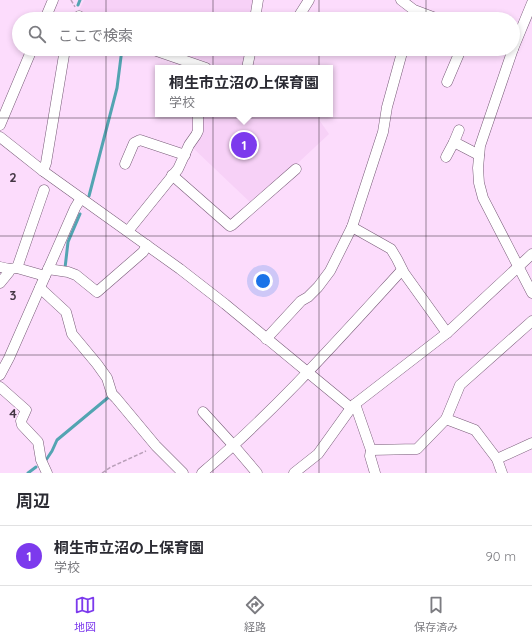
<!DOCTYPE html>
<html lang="ja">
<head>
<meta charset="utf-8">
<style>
  body { margin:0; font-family:Quicksand,"Noto Sans JP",sans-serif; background:#f2f2f3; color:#2b2b33 }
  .you { position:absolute; left:263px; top:281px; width:14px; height:14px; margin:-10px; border:3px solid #fff; border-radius:50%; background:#1a73e8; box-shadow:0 0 0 6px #1a73e833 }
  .badge { display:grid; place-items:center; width:26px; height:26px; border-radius:50%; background:#7c3aed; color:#fff; font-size:13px; font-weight:700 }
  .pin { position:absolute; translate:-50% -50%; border:2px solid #fff; box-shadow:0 1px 4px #0006 }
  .popup { position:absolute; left:155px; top:65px; width:178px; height:52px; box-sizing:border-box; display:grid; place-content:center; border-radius:0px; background:#fff; filter:drop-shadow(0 1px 3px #0005); font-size:13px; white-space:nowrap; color:#7c7c81 }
  .popup b { font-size:15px; color:#2b2b33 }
  .popup::after { content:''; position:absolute; left:50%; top:100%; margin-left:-8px; border:8px solid transparent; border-top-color:#fff }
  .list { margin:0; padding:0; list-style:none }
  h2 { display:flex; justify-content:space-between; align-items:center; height:52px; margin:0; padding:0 16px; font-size:17px }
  h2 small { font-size:13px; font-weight:400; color:#7c7c81 }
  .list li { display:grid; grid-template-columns:26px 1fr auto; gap:12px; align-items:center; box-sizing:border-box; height:60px; padding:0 16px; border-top:1px solid #e1e1e2 }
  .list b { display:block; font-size:15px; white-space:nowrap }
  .list p { margin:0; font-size:13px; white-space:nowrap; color:#7c7c81 }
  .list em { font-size:13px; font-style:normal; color:#7c7c81 }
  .icon { flex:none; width:22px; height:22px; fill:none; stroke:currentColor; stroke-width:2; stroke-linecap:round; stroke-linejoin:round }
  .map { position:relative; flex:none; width:532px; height:473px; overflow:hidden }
  .search { position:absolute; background:#fff; box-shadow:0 2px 6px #0003; left:12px; right:12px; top:12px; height:44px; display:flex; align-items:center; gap:10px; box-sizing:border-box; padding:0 14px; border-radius:22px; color:#7c7c81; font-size:15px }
  .sheet { height:112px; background:#fff }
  nav { display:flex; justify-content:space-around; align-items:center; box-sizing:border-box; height:56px; border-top:1px solid #e1e1e2; background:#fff; font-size:11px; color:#7c7c81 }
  nav a { display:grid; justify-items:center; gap:2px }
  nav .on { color:#7c3aed }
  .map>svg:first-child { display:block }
</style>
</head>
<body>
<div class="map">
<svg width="532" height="473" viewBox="0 0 532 473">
  <rect width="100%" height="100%" fill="#fcdcfc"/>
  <g fill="#f7d1f7">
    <path d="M84 0H255L253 19H83L79 10Z"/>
    <path d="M169 49H248L243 68H226Z"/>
    <path d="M202 114H315L329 134 253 205 193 148Z"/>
  </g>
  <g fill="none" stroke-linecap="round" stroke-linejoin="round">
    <g stroke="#53a4b2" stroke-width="3">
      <path d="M78 5 80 0"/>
      <path d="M89 196 117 88 122 49"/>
      <path d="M65 268 68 242 80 214"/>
      <path d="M46 460 52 451 57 440 110 396"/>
      <path d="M28 473 36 467"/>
    </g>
    <defs>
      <g id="minor">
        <path d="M401 0 414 10 438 19"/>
        <path d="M45 19 53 0"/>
        <path d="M79 19V16"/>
        <path d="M255 19 258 0"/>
        <path d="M297 19 309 0"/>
        <path d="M151 49 206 68"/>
        <path d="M513 49 480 146 478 168 479 183 483 198 532 293"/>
        <path d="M513 49 532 3"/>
        <path d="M247 68 251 49"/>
        <path d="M447 82 461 49"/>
        <path d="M0 125 32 49"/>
        <path d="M0 137 43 171 180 269 225 304 351 408"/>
        <path d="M454 142 479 155"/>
        <path d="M446 157 454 142 459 130"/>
        <path d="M125 164 134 143 140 140 185 155"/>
        <path d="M43 171 46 163 65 49"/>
        <path d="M172 175 230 226 232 225 296 169"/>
        <path d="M352 227 391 249 397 259 404 273 447 333"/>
        <path d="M128 231 178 169 189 145 196 135 198 131V114"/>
        <path d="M0 267 9 269 17 268 45 276"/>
        <path d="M17 268 44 190"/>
        <path d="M48 269 68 272 76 275 97 292 143 252 147 245"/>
        <path d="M0 283 9 272V269"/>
        <path d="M40 288 66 312 72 334 97 364 107 378 112 394 116 398 156 446 183 473"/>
        <path d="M266 339 301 301 308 297 318 287 330 271 352 227 383 132 387 107 403 49"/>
        <path d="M0 375 9 358 75 208 81 198"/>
        <path d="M0 387 26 410 21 421 22 425 38 442 41 460 47 473"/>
        <path d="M355 404 371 450 370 456 375 473"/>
        <path d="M203 412 234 446 257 473"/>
        <path d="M446 419 475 430 497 459 502 473"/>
        <path d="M371 450 417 449 446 419 460 385 532 321"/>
        <path d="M497 459 532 443"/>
        <path d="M202 473C275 411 338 340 402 270"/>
        <path d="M294 473 318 454 351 408 355 404 447 333 532 254"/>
      </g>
    </defs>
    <use href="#minor" stroke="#785c78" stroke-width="11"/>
    <g stroke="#b9a0b9" stroke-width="1.5" stroke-dasharray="4 2" stroke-linecap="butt">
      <path d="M71 0 75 7"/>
      <path d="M102 473 111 467 146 451"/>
    </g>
    <use href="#minor" stroke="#fff" stroke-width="10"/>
  </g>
  <path fill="none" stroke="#443744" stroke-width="1" stroke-opacity="0.55" d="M106 0V19M213 0V19M319 0V19M426 0V19M106 49V473M213 49V473M319 49V473M426 49V473M0 118H532M0 236H532M0 355H532"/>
  <g font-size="13" text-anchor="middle" font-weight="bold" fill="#443744" stroke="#fcdcfc" stroke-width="3.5" stroke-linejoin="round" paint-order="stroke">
    <text x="13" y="182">2</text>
    <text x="13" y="300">3</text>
    <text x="13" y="418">4</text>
  </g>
</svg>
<div class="you"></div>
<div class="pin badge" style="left:244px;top:145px">1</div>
<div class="popup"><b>桐生市立沼の上保育園</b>学校</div>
<div class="search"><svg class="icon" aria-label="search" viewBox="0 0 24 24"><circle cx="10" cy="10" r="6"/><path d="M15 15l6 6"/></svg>ここで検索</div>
</div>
<section class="sheet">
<h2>周辺<small></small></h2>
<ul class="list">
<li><span class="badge">1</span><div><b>桐生市立沼の上保育園</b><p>学校</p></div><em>90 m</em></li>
</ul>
</section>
<nav>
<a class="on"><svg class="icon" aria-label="map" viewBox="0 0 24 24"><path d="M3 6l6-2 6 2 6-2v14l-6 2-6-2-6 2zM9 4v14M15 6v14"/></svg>地図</a>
<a><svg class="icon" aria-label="directions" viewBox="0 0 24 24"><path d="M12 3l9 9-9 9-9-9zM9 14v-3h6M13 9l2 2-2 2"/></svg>経路</a>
<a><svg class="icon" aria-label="saved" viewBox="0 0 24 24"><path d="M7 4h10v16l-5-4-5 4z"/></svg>保存済み</a>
</nav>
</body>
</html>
